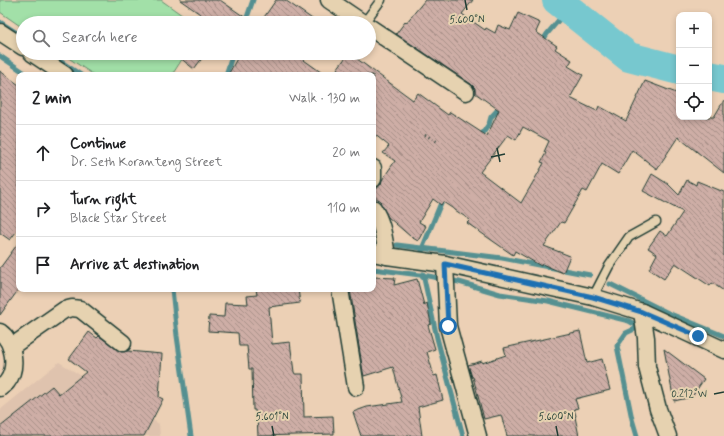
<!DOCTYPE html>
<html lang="en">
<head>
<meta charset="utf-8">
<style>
  body { margin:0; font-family:Mynerve,sans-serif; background:#f2f2f2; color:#202124 }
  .controls { position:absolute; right:12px; top:12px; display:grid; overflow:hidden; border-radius:8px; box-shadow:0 2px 6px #0003 }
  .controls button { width:36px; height:36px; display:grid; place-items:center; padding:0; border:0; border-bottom:1px solid #e0e0e0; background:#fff; color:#202124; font:20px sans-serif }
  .stop { position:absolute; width:12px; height:12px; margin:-9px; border:3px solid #1f6fb2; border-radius:50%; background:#fff }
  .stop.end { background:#1f6fb2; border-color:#fff; box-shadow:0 1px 4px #0008 }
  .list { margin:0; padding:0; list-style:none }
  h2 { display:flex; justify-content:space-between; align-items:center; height:52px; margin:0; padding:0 16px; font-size:17px }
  h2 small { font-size:13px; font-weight:400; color:#757577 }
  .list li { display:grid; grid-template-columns:26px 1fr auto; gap:12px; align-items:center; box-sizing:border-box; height:56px; padding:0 16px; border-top:1px solid #e0e0e0 }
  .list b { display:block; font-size:15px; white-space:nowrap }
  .list p { margin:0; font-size:13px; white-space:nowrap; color:#757577 }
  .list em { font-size:13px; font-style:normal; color:#757577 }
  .icon { flex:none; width:22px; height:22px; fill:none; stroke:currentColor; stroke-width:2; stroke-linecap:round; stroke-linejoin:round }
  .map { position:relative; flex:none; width:724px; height:436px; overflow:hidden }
  .search { position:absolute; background:#fff; box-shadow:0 2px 6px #0003; left:16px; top:16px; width:360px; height:44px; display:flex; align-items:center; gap:10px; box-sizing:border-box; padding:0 14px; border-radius:22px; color:#757577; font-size:15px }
  .panel { position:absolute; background:#fff; box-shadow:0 2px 6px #0003; left:16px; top:72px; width:360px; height:220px; border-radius:8px }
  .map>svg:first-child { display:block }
</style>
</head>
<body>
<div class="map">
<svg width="724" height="436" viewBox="0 0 724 436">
  <defs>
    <pattern id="building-back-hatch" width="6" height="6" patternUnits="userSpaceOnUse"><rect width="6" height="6" fill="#ceaea6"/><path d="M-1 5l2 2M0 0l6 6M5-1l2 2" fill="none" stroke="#a78f88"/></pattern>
  </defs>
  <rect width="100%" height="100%" fill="#ecd0b5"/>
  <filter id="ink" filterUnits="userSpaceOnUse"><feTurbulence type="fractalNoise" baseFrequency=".025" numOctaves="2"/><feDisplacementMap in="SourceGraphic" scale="8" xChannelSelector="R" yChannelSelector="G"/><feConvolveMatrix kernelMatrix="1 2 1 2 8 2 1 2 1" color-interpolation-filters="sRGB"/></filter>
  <g filter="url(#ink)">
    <path fill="#dfc3ae" d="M59 362 159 424 160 436H0V410Z"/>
    <g fill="#a2e0a8" stroke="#608e6e">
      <path d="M0 0H161L193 23H23V28L0 12Z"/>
      <path d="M61 53H186L172 75H94Z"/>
    </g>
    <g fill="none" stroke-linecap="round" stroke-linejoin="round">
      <g stroke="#549091" stroke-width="5">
        <path d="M0 22 23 37"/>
        <path d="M245 23 253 0"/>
        <path d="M542 42 547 34 568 9"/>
        <path d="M48 53 81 75"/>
        <path d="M0 56 28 75"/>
        <path d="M226 75 233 53"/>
        <path d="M479 139 489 124 491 117 503 104"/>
        <path d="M397 245 502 258 590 275"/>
        <path d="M422 253V249L443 198"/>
        <path d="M373 269 428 276 459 282 500 294 548 301 629 321 639 327"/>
        <path d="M423 274 437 338 463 436"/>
        <path d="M610 284 668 313 724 336"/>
        <path d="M172 289 177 336 191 436"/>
        <path d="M637 436 632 419 617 346 626 333 639 327"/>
      </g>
      <g stroke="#77c8cf" stroke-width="30">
        <path d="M557 0 629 57 679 70"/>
        <path d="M709 76 724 79"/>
      </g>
    </g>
    <g fill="url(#building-back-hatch)" stroke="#1f3d34" fill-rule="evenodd">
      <path d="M180 0H220L253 23H213Z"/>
      <path d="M276 0H285L318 23H260Z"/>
      <path d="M425 0H473L462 14 485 30 486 28 495 33 498 25 510 30 518 13 540 23 536 32 557 46 555 49 572 60 568 66 583 75 570 98 597 111 599 106 626 121 645 81 679 94V117H714L724 100V173L678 137 657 169 632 150 618 174 602 164 587 192 583 190 564 223 561 222 544 246 570 256 563 273 542 264 541 266 515 251 513 255 467 223 470 220 443 202 441 205 433 199 419 222 426 226 418 241 411 237 388 217 380 202 381 201 373 196V193L381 184 382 180 395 161 383 153 389 146 373 133V75H346L337 69 349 53 413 100 418 93 448 115 450 112 487 136 499 110 475 93V88L471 84 396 34 405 22 406 23ZM523 127 549 141 544 152 546 153 541 162 544 163 521 203 480 172 508 135 516 140Z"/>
      <path d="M174 53H206L194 69Z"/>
      <path d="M240 53H294L325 75H228Z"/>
      <path d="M0 71 19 85V228L10 240 0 233Z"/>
      <path d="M652 174 668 184 679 195 687 180 696 185 697 181 724 192V291L712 283 710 286 675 263 664 279 649 269 657 254 648 248 660 231 667 236 683 212 643 191Z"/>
      <path d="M19 242V289L0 315V268Z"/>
      <path d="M373 277 395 278 394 285 417 279 424 305 427 303 431 324 428 325 435 349 427 352 434 376 437 375 443 400 418 407 422 436H361L353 412 367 407 402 402 393 367 364 376 363 372 350 289H373Z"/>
      <path d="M256 289H298L300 303 269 307 272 344 290 342 294 372 295 374H303L304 417 333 416 334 434 258 436 257 416H256L255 410H253L252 369H249L247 346H239L238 333 208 331 209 316 224 317 225 303 248 304 247 296 257 295Z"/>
      <path d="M580 331 587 363 602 359 610 390 575 399 578 408 574 409 576 416 575 417 579 436H507L501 415 484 419 473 377H472L468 365 482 361V363L506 355 504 348Z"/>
      <path d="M89 332 97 338 99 336 121 352 128 351 162 354 159 397 163 399 144 436H0V427L52 386 59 394 86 372 69 359Z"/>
      <path d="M664 349 704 379 692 397 674 401Z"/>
    </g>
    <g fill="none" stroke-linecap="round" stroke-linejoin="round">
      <defs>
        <g id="lane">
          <path d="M364 23 381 0"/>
          <path d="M593 297 609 266 629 237 656 222"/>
        </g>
        <g id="street">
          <path d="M329 0 363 23"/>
          <path d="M369 27 466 92"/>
          <path d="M0 32 23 47"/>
          <path d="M32 53 65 75"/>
          <path d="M373 168V179"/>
          <path d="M373 208C383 223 384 239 387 256"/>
          <path d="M373 253 387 256 445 264 593 297 642 312 724 350"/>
          <path d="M445 264 448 326 478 436"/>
          <path d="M340 289 356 387"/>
          <path d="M642 312 646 338 647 367 658 409 668 436"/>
          <path d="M0 332C14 342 18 368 7 382 6 384 2 386 0 388"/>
          <path d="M11 347 64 310 72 308 80 309 123 343"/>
        </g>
      </defs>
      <use href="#lane" stroke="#1f3d34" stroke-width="11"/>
      <use href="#street" stroke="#1f3d34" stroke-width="19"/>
      <path stroke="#1f3d34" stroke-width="2.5" stroke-dasharray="1 3" stroke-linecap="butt" d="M425 135 438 142"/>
      <use href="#lane" stroke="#e6d2b0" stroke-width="8"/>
      <use href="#street" stroke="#e6d2b0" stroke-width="16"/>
    </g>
  </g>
  <g fill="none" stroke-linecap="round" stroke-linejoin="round" filter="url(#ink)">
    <path stroke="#1f6fb2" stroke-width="5" d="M448 326 445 264 593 297 642 312 698 336"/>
  </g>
  <path fill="none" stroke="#1f3d34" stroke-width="1.5" d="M465 0 467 10M497 148 500 162M491 157 505 154M714 394 724 392M272 426 274 436M556 426 558 436"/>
  <g font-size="10" text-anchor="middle" fill="#1f3d34" stroke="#e6d2b0" stroke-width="4" stroke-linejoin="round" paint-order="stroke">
    <text x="467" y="23">5.600°N</text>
    <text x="689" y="397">0.212°W</text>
    <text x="272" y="420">5.601°N</text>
    <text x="556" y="420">5.600°N</text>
  </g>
</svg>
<div class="controls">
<button>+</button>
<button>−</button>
<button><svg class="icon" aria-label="locate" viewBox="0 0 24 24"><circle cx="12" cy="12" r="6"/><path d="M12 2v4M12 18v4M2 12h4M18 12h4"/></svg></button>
</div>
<div class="stop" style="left:448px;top:326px"></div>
<div class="stop end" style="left:698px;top:336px"></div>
<div class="search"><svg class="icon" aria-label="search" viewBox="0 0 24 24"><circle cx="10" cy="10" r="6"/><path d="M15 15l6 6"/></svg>Search here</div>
<section class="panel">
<h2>2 min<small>Walk · 130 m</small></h2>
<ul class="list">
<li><svg class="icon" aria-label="ahead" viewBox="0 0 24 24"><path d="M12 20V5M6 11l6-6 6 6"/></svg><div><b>Continue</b><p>Dr. Seth Koranteng Street</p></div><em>20 m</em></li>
<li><svg class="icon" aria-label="right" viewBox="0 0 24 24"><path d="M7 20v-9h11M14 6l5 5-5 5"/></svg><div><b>Turn right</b><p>Black Star Street</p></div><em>110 m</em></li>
<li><svg class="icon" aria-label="arrive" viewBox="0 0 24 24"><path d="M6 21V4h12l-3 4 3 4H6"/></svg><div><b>Arrive at destination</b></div></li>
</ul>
</section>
</div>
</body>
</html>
